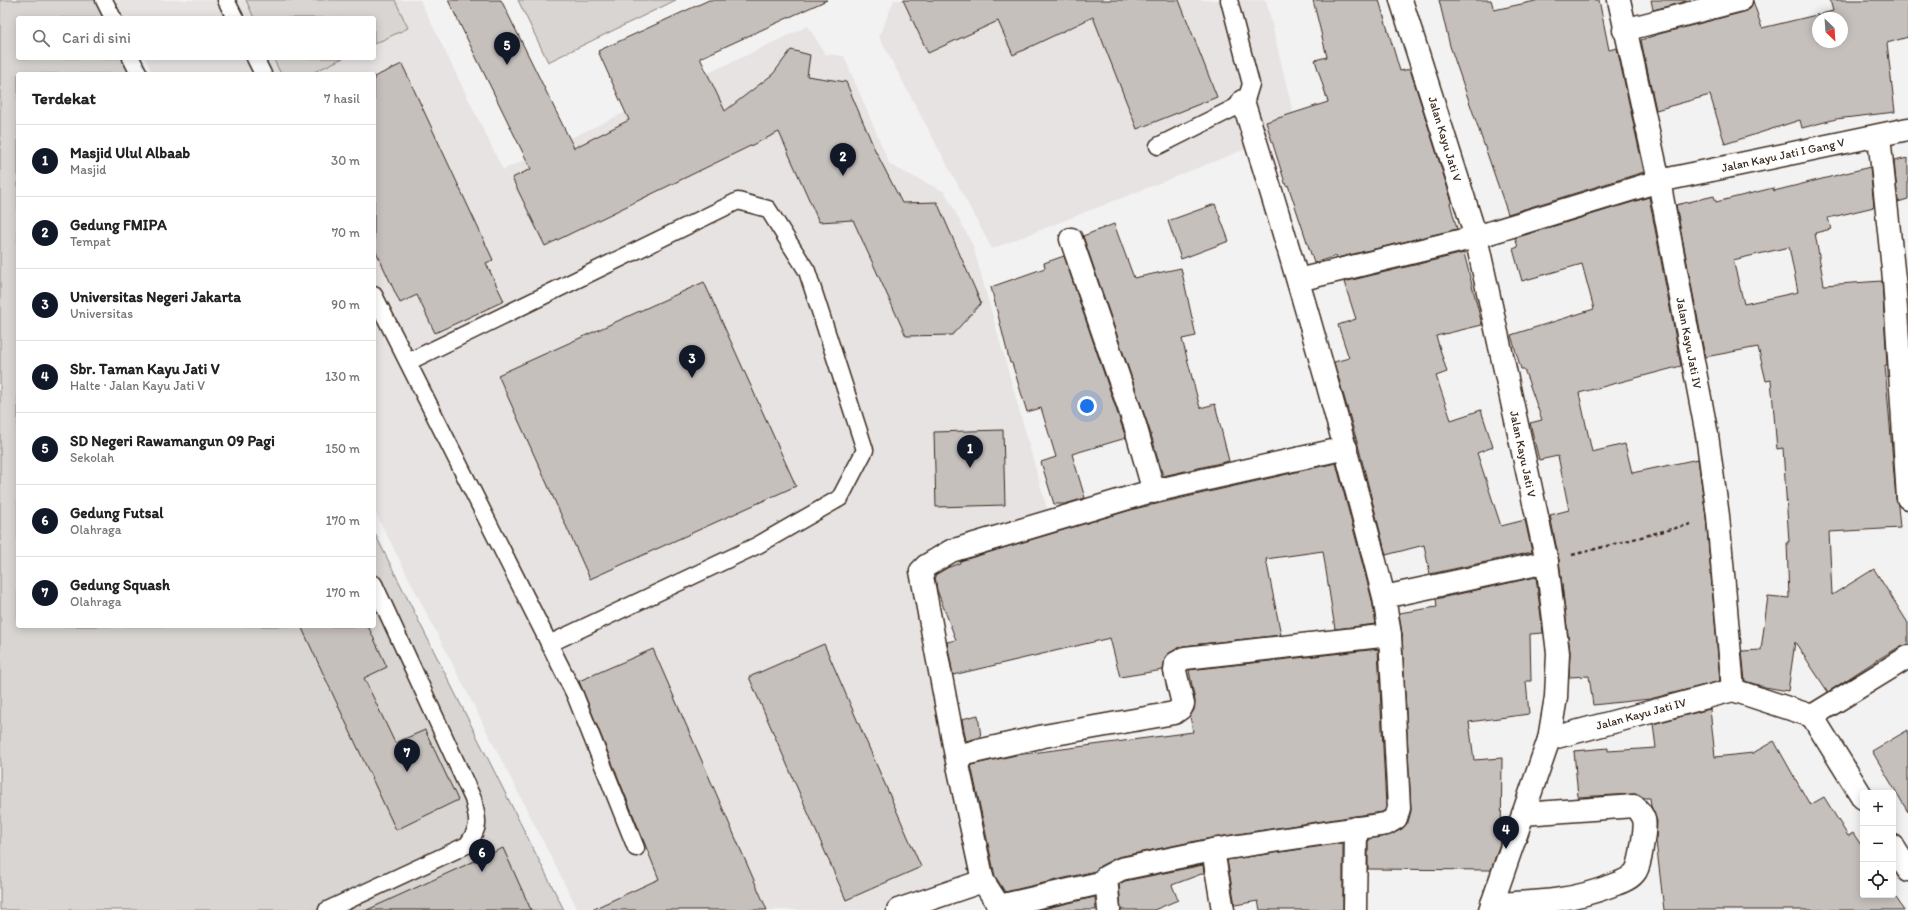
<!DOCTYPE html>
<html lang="id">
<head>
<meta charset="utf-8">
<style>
  body { margin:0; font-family:Itim,sans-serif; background:#f2f2f2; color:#222 }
  .controls { position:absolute; right:12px; bottom:12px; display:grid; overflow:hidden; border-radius:4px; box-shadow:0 2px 10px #0003 }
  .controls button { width:36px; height:36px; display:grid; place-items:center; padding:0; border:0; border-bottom:1px solid #e0e0e0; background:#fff; color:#222; font:20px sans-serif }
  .compass { position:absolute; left:1812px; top:12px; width:36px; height:36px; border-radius:50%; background:#fff; box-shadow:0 2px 10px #0003; rotate:155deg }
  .you { position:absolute; left:1087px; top:406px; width:14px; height:14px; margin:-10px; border:3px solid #fff; border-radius:50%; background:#1a73e8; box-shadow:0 0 0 6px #1a73e833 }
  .badge { display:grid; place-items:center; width:26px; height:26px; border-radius:50%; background:#111827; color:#fff; font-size:13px; font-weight:700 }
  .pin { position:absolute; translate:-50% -33px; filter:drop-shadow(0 1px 2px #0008) }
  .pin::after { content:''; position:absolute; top:21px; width:14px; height:12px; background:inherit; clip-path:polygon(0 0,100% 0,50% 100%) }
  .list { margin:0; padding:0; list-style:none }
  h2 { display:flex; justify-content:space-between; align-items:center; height:52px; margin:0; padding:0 16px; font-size:17px }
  h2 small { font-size:13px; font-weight:400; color:#767676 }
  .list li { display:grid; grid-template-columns:26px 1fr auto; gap:12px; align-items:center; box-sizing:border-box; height:72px; padding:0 16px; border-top:1px solid #e0e0e0 }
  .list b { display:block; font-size:15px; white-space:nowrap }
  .list p { margin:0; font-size:13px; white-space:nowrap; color:#767676 }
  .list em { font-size:13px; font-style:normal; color:#767676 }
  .icon { flex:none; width:22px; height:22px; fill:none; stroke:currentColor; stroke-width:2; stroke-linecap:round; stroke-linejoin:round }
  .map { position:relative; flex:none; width:1908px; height:910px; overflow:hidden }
  .search { position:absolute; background:#fff; box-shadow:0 2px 10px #0003; left:16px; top:16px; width:360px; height:44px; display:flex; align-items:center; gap:10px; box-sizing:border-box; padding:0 14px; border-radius:4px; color:#767676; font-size:15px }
  .panel { position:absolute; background:#fff; box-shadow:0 2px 10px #0003; left:16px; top:72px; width:360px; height:556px; border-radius:4px }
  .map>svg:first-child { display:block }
</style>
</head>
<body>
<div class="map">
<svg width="1908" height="910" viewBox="0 0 1908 910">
  <rect width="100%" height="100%" fill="#f3f2f2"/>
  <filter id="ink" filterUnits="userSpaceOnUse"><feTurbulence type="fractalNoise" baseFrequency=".025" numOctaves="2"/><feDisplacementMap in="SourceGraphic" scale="8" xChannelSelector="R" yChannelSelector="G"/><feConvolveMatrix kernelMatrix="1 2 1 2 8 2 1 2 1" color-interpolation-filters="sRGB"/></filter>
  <g filter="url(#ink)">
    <g fill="#e6e3e2">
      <path d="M115 0H420L503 170 808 26 825 54 844 56 890 165 945 192 973 246 1051 523 912 561 977 890 908 910H578L374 510V74H153L145 58H374V18H124Z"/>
      <path d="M894 0H1266L1297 129 992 249 879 37Z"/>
    </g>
    <g fill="#d8d5d2" stroke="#8a8078">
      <path d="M0 0H107L117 18H18V58H137L145 74H18V626H374V532L564 910H0Z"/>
      <path d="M246 0H395L408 28 374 44V18H254Z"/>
      <path d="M518 0H676L548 62Z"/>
      <path d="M273 58H343L310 74H281Z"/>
    </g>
    <g fill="#c6c0bd" stroke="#3b2a1e" fill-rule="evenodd">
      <path d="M448 0H501L574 148 629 120 598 51 709 0H827L700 58 725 111 773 74 791 50 810 55 807 76 846 82 875 150 902 203 937 202 981 303 952 335 906 336 853 220 819 222 779 132 545 246 512 178 531 169Z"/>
      <path d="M903 0H1179L1217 97 1137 129 1093 17 1013 55 998 21 928 53Z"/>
      <path d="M1313 0H1379L1400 71 1410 69 1452 202 1450 203 1457 229 1337 258 1336 256 1314 263 1288 185 1286 186 1266 122 1328 102 1315 60 1327 57Z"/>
      <path d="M1439 0H1491L1494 10 1540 0H1599L1609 50 1617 48 1644 172 1508 214 1450 46Z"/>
      <path d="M1651 0H1691L1653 10Z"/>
      <path d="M1830 0H1908V37L1887 43 1895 112 1836 119 1802 128 1800 120 1725 144 1710 95 1656 110 1641 40 1659 34 1744 12 1750 9 1753 1 1762 28 1833 11ZM1818 18H1842V42H1818Z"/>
      <path d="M402 64 493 260 486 263 504 301 435 333 417 295 400 303 374 247V77Z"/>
      <path d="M1908 158V199L1898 202 1894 161Z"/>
      <path d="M1870 167 1874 207 1828 218 1831 229 1815 233 1824 285 1882 281 1887 365H1885L1896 499 1898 506 1900 528 1829 532 1832 595 1874 569 1908 623V645L1901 646 1877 660 1828 692 1795 642 1788 691 1765 687 1745 681 1742 651 1761 650 1768 596 1789 598 1787 542H1789L1783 448 1777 449 1771 380 1766 381 1758 347 1705 357 1676 205 1714 196 1716 202 1773 188 1774 191ZM1789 247 1798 292 1744 304 1733 260Z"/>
      <path d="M1649 197 1681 366 1579 393 1592 452 1625 444 1632 473 1698 459 1706 517 1720 681 1650 699 1593 705 1589 676 1569 677 1570 652 1559 560 1550 515 1569 510 1558 456 1539 460 1530 423 1542 420 1524 369H1521L1511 335 1594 309 1582 264 1522 281 1513 249 1518 247 1515 238Z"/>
      <path d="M1215 204 1229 241 1181 259 1168 221Z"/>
      <path d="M1114 224 1134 278 1181 268 1196 336 1182 339 1200 408 1215 404 1229 461 1163 476 1150 431 1083 236Z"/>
      <path d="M1464 253 1482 325 1436 336 1447 372 1436 376 1451 420 1481 410 1493 447 1477 453 1501 526 1525 520 1532 552 1430 574 1424 545 1386 555 1358 445 1334 362 1349 358 1338 325 1356 319 1344 282Z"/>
      <path d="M1064 256 1126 438 1072 454 1085 498 1065 504H1054L1041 462 1056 457 1041 408 1027 412 1012 363H1010L991 287 1045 268 1044 263Z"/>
      <path d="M704 282 796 486 590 579 498 375Z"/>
      <path d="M1003 430 1005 505 936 507 934 432Z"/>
      <path d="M1336 463 1372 600 1376 624 1335 629 1323 551 1266 559 1281 635 1183 646 1166 656 1163 670 1120 677 1110 638 953 675 947 642 956 640 937 590 935 575 947 568 960 563V561L1134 509Z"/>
      <path d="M1536 577 1543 633 1530 634 1531 681H1526L1529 714 1469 722 1474 760 1502 758 1501 840 1491 870 1368 869V839L1388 836 1402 829 1408 822 1411 811 1402 634 1399 613 1437 607 1436 599Z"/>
      <path d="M301 626H368L387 667 364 678 395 743 425 730 458 800 396 830Z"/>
      <path d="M824 644 921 867 846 900 749 677Z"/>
      <path d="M653 649 767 910H591L659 879 579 681Z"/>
      <path d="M1378 649 1386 806 1385 810 1382 812 1211 838 1118 857 1100 866 1095 871 1005 892 995 876 971 765 1016 755 1193 732 1190 716 1194 710 1195 701 1189 670Z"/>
      <path d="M1710 709 1715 757 1753 753 1774 741 1810 805 1824 797 1848 836 1853 833 1863 848V895H1893V893L1904 910H1664L1656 841 1657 821 1651 806 1650 798H1644L1638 794H1633L1578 797 1574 751 1608 748V751L1656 748 1653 724Z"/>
      <path d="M978 715 981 737 966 741 962 719Z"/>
      <path d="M1908 730V812L1872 751Z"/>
      <path d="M1343 843V910H1260L1258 901 1235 905 1227 860Z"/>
      <path d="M503 848 531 910H367Z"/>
      <path d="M1203 865 1204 873 1172 885 1178 900 1154 910H1121L1119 884 1125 881Z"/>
      <path d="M1095 897 1096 910H1038Z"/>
    </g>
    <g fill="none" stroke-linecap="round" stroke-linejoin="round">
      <defs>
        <g id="lane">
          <path d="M104 0 113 18"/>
          <path d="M226 0 235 18"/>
          <path d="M131 58 139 74"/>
          <path d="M255 58 263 74"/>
          <path d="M1158 146 1234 108 1247 97 1251 84 1229 0"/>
          <path d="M374 295 575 695 636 848"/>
          <path d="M408 362 738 201 768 209 807 271 865 450 840 498 758 545 549 644"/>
          <path d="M327 910 467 845C481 826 478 821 473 799L374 584"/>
        </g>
        <g id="street">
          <path d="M1619 0 1659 181 1707 435 1718 516 1733 690"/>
          <path d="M1624 30 1741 0"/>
          <path d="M1243 101C1295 265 1342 430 1384 597"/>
          <path d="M1879 136 1894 279 1908 498"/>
          <path d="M1071 239 1135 425 1154 492"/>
          <path d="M1298 280 1476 237 1659 181 1908 129"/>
          <path d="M1549 739 1733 690 1812 716"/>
          <path d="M956 756 1044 736 1174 713 1181 708 1183 704 1175 671 1176 663 1185 658 1390 635"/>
          <path d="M1863 798 1812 716 1908 657"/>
          <path d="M1893 846 1908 870"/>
          <path d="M1213 850 1223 910"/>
          <path d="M983 881 956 756 921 571 926 566 951 551 1145 493 1346 448"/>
          <path d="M1492 904C1537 902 1570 902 1613 885 1621 882 1631 879 1636 871 1641 862 1641 851 1643 841 1645 824 1648 818 1634 806L1523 814"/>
          <path d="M898 910 983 881 999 906 1105 882"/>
          <path d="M1109 910 1106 877 1121 869 1213 850 1386 824 1396 818 1399 808 1390 635 1384 597 1547 562"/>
          <path d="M1355 910 1356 828"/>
        </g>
        <path id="secondary" d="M1401 0 1476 237 1547 562 1558 653 1556 697 1549 739 1490 910"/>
      </defs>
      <use href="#lane" stroke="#3b2a1e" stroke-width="19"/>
      <use href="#street" stroke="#3b2a1e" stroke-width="25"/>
      <use href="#secondary" stroke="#3b2a1e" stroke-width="25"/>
      <path stroke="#3b2a1e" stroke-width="2.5" stroke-dasharray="4 3" stroke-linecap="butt" d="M1572 555 1691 524"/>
      <use href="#lane" stroke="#fff" stroke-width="16"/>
      <use href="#street" stroke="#fff" stroke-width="22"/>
      <use href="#secondary" stroke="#fff" stroke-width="22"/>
    </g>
  </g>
  <g text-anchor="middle" stroke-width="4" stroke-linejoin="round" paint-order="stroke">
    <g font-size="12" fill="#3b2a1e" stroke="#fff">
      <text transform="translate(1445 139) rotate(73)" y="4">Jalan Kayu Jati V</text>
      <text transform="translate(1783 155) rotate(-12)" y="4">Jalan Kayu Jati I Gang V</text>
      <text transform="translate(1689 343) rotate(79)" y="4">Jalan Kayu Jati IV</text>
      <text transform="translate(1523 454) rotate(78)" y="4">Jalan Kayu Jati V</text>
      <text transform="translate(1641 714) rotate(-15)" y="4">Jalan Kayu Jati IV</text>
    </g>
  </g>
</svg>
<div class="controls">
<button>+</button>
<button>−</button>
<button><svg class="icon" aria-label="locate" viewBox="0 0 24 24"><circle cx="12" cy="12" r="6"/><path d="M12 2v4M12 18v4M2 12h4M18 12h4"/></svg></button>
</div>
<svg class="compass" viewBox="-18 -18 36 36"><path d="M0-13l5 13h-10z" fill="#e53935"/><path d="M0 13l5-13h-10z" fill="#767676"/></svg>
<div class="you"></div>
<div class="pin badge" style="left:970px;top:468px">1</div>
<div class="pin badge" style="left:843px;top:176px">2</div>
<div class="pin badge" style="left:692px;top:378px">3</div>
<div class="pin badge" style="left:1506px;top:849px">4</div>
<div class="pin badge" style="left:507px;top:65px">5</div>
<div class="pin badge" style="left:482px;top:872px">6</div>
<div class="pin badge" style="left:407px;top:772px">7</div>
<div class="search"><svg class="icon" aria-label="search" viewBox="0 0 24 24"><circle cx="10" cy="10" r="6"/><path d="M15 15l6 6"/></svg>Cari di sini</div>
<section class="panel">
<h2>Terdekat<small>7 hasil</small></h2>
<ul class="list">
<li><span class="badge">1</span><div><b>Masjid Ulul Albaab</b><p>Masjid</p></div><em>30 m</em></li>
<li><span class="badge">2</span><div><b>Gedung FMIPA</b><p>Tempat</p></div><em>70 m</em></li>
<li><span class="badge">3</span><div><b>Universitas Negeri Jakarta</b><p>Universitas</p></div><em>90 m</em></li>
<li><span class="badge">4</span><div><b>Sbr. Taman Kayu Jati V</b><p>Halte · Jalan Kayu Jati V</p></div><em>130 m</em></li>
<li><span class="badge">5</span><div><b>SD Negeri Rawamangun 09 Pagi</b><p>Sekolah</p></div><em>150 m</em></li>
<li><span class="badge">6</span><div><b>Gedung Futsal</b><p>Olahraga</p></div><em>170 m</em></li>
<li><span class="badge">7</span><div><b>Gedung Squash</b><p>Olahraga</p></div><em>170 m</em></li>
</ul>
</section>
</div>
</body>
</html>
